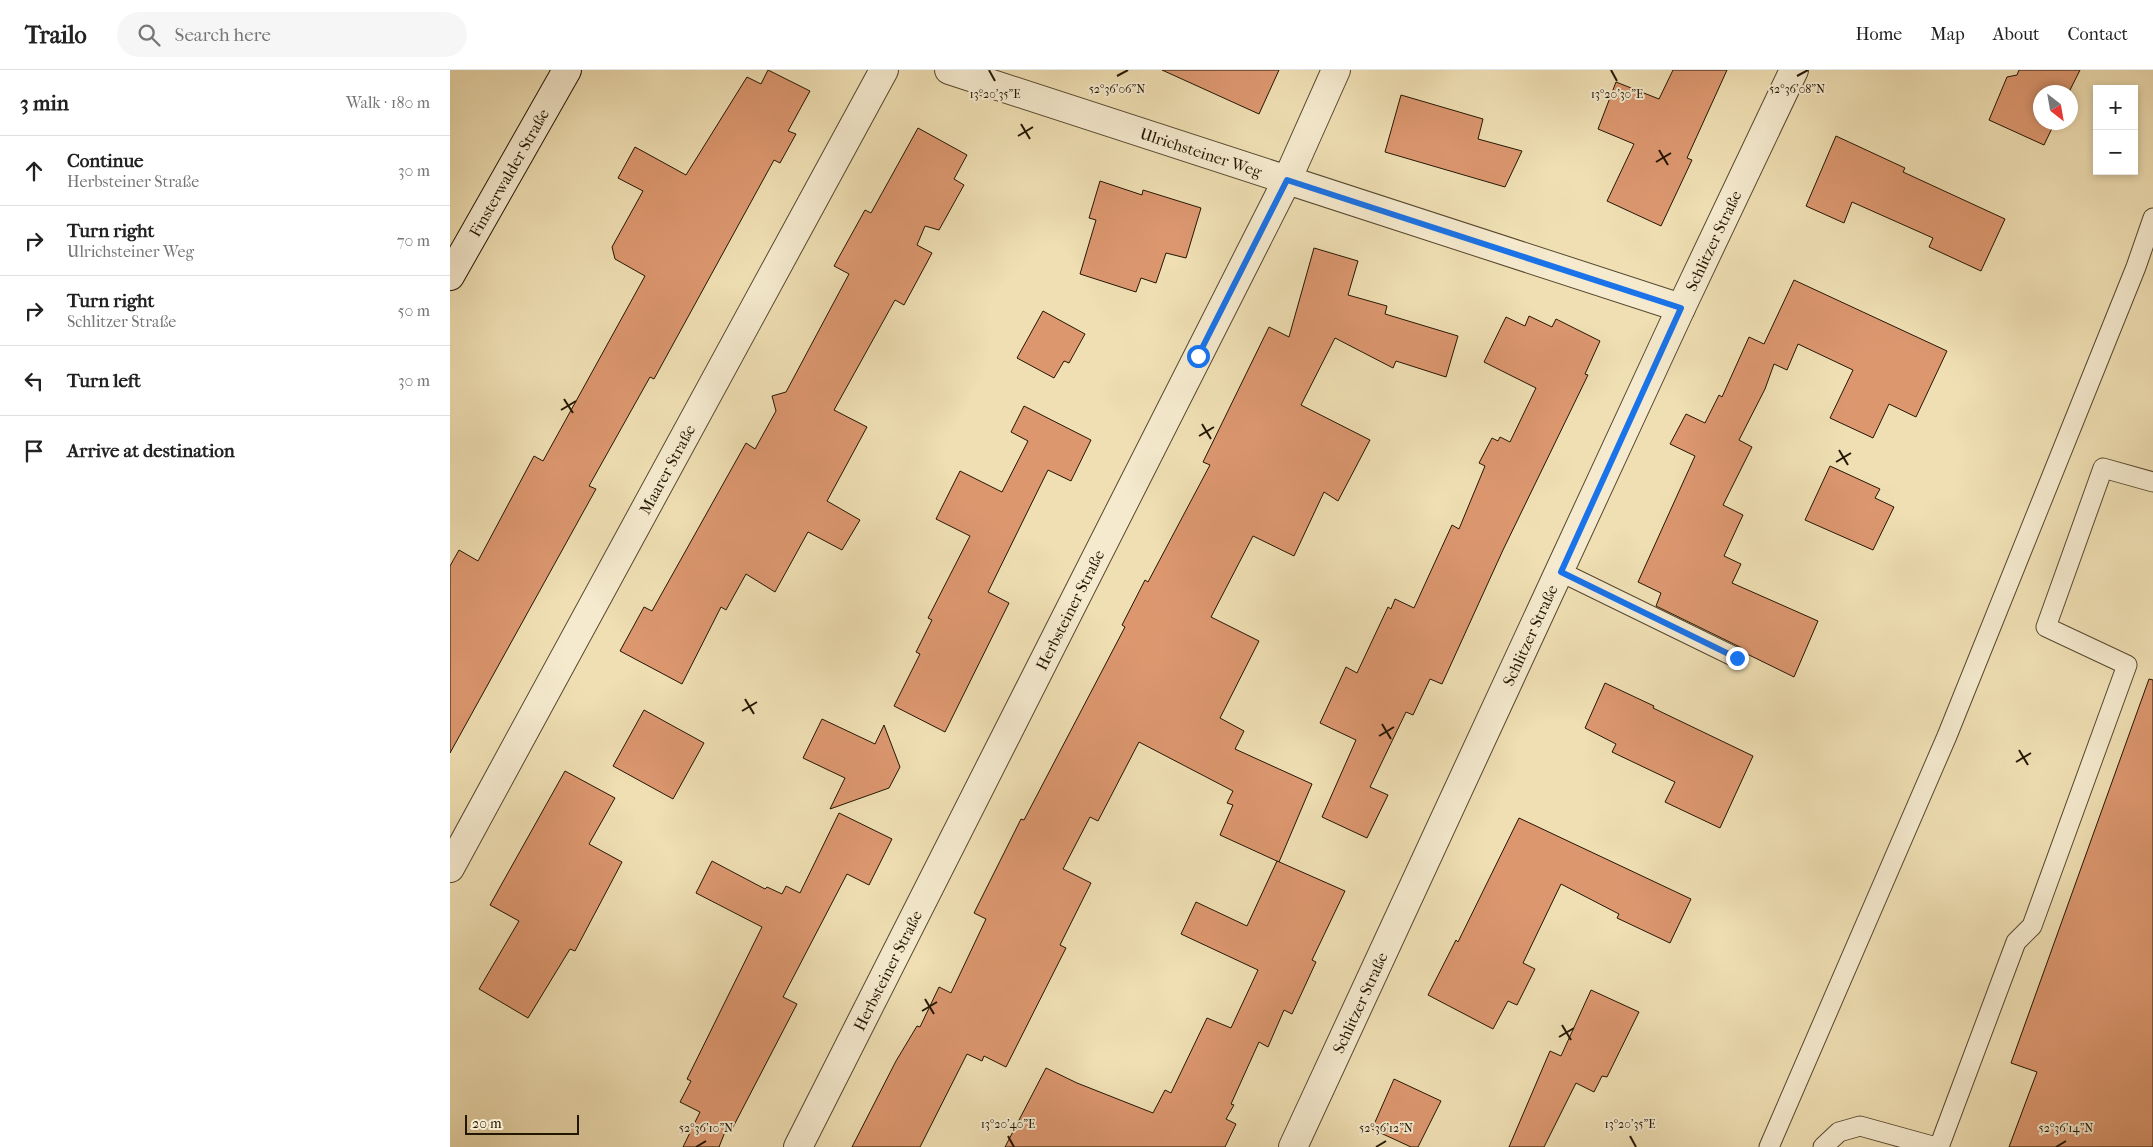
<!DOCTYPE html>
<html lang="en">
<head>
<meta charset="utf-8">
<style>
  body { margin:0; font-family:"IM FELL French Canon",serif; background:#f6f6f6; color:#222 }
  .controls { position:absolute; right:15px; top:15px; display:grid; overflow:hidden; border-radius:0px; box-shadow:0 2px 8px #0003 }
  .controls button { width:45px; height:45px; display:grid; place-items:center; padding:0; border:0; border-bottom:1px solid #e0e0e0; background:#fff; color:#222; font:25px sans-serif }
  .compass { position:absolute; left:1583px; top:15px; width:45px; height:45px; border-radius:50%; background:#fff; box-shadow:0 2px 8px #0003; rotate:149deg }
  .scale { position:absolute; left:15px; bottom:12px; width:114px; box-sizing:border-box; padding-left:5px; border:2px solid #231603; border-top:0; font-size:14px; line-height:18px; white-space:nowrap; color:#231603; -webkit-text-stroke:4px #f5eace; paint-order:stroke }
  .stop { position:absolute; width:15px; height:15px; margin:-11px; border:4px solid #1a73e8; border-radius:50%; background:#fff }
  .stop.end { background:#1a73e8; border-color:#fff; box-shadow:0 1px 5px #0008 }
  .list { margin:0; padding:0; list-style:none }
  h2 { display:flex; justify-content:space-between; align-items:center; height:65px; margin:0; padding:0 20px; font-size:21px }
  h2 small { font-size:16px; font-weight:400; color:#767676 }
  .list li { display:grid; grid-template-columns:32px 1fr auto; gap:15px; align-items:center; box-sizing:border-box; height:70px; padding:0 20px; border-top:1px solid #e0e0e0 }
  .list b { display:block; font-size:19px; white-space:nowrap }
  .list p { margin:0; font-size:16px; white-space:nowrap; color:#767676 }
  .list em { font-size:16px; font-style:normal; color:#767676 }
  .icon { flex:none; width:28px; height:28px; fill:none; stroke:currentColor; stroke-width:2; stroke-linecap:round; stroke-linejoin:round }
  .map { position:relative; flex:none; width:1703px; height:1077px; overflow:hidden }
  header { display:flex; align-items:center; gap:30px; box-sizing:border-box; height:70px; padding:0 25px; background:#fff; border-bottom:1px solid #e0e0e0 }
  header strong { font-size:24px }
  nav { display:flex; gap:28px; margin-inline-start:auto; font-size:18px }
  .search { width:350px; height:45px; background:#f6f6f6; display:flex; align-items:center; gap:12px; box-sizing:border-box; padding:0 18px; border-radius:28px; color:#767676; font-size:19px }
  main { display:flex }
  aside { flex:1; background:#fff }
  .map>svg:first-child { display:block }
</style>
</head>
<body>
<header>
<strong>Trailo</strong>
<div class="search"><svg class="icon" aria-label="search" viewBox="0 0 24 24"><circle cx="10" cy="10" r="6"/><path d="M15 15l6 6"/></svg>Search here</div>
<nav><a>Home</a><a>Map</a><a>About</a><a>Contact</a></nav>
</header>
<main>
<aside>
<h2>3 min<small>Walk · 180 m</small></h2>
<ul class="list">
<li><svg class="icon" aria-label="ahead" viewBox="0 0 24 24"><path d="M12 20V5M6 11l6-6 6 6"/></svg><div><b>Continue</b><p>Herbsteiner Straße</p></div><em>30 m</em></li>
<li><svg class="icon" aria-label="right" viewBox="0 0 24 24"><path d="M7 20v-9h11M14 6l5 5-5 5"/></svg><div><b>Turn right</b><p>Ulrichsteiner Weg</p></div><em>70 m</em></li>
<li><svg class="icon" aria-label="right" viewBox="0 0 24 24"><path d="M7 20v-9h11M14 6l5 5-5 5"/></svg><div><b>Turn right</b><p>Schlitzer Straße</p></div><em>50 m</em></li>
<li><svg class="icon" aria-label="left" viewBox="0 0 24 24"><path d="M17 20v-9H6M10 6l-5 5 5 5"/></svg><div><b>Turn left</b></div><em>30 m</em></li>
<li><svg class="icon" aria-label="arrive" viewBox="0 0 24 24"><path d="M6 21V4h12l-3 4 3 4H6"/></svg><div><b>Arrive at destination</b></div></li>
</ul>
</aside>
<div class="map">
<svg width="1703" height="1077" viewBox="0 0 1703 1077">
  <rect width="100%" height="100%" fill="#efdfb3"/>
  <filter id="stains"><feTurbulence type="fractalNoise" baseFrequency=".004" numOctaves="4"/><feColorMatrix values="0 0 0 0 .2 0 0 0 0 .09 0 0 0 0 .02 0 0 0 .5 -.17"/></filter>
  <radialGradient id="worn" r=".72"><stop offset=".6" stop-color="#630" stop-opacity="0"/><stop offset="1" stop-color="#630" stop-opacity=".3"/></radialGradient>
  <g fill="#dc976f" stroke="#231603">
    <path d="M318 0 360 21 338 61 346 64 330 93 324 90 204 309 200 307 139 416 146 419 0 683V496L9 480 28 491 84 386 93 391 195 206 165 189 162 177 193 121 168 108 185 77 236 105 297 7 311 14Z"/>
    <path d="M712 0H829L809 44Z"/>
    <path d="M1223 0H1277L1237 88 1242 90 1211 156 1157 131 1184 74 1148 59 1166 12 1209 29Z"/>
    <path d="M1569 0H1630L1619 22H1590V52H1605L1594 75 1539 50 1557 7 1567 5Z"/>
    <path d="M951 25 1033 49 1028 69 1072 81 1055 117 935 82Z"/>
    <path d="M468 58 517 85 504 109 514 115 489 160 475 156 467 175 482 183 454 235 445 230 384 340 417 357 377 431 410 450 392 480 358 462 325 522 296 504 276 540 271 537 232 614 170 581 194 537 202 541 296 373 305 379 326 341 322 326 336 322 399 204 384 196 415 140 421 143Z"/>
    <path d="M1386 66 1455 98 1453 102 1555 149 1531 201 1479 177 1483 168 1402 132 1394 153 1356 136Z"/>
    <path d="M650 111 692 125 693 120 751 138 736 188 716 183 706 213 691 208 686 222 630 204 646 150 639 148Z"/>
    <path d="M864 178 908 191 898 225 937 236 935 244 1008 266 996 307 946 291 943 298 885 268 851 335 920 370 888 431 874 422 844 486 803 466 761 547 809 571 770 648 794 661 785 679 862 714 829 792 770 765 783 735 777 733 783 721 689 672 648 751 640 747 613 799 641 813 610 875 616 878 556 997 534 986 532 991 517 984 470 1077H402L446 991 467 956 470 957 489 917 501 923 536 849 524 843 571 749 574 750 675 557 672 555 695 510 698 512 760 395 753 392 819 257 839 267Z"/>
    <path d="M1344 210 1497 281 1466 347 1439 334 1423 368 1380 348 1403 300 1348 274 1337 300 1324 294 1315 319 1289 370 1302 377 1273 435 1293 445 1274 486 1291 494 1282 513 1368 551 1344 607 1297 584 1292 578 1206 536 1211 523 1188 512 1245 386 1220 374 1236 344 1255 353 1269 325 1272 327 1299 267 1314 274Z"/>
    <path d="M593 241 635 264 619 293 614 291 604 308 567 288Z"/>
    <path d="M1079 246 1102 257 1106 249 1150 271 1135 304 1138 305 1053 480 992 614 980 609 963 645 956 642 920 717 938 725 917 768 872 747 906 670 870 653 896 597 907 603 938 537 941 539 945 529 964 538 1002 455 1009 459 1035 396 1029 393 1042 368 1048 371 1050 367 1060 372 1086 318 1034 292 1056 247 1075 256Z"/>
    <path d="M574 336 641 370 621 411 598 400 538 522 559 533 495 662 444 636 470 584 466 582 482 550 478 548 520 466 486 449 510 401 552 422 578 371 561 362Z"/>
    <path d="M1380 396 1430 419 1425 428 1444 437 1423 480 1355 450Z"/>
    <path d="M1699 609 1703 610V1077H1559L1587 1002 1561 993Z"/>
    <path d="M1155 613 1204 636 1203 638 1303 686 1270 758 1215 732 1225 712 1162 682 1166 674 1135 658Z"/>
    <path d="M194 640 254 673 223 729 163 696Z"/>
    <path d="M372 649 425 674 434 655 450 697 439 718 380 739 395 708 353 688Z"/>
    <path d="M115 701 165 728 139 774 172 792 125 881 120 879 78 948 29 919 69 851 40 835Z"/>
    <path d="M389 743 442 769 419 815 397 804 333 927 347 934 282 1059 277 1057 269 1077H233L250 1042 230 1032 241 1011 237 1009 312 857 246 823 262 791 315 819 317 817 332 824 336 816 350 823Z"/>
    <path d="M1069 748 1241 829 1220 873 1167 848 1169 844 1111 814 1073 893 1085 899 1067 935 1058 931 1043 959 978 925 1006 870 1008 872Z"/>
    <path d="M827 791 895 821 862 890 866 892 842 944 834 940 818 977 809 972 781 1034 784 1035 776 1049 786 1054 775 1077H555L596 998 627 1013 703 1043 715 1020 721 1023 757 948 781 958 808 900 731 864 746 832 797 856Z"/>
    <path d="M1141 920 1189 942 1157 1007 1152 1006 1144 1022 1126 1013 1094 1077H1059L1100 981 1111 986Z"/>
    <path d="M944 1009 991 1031 968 1077H961L922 1059Z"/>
  </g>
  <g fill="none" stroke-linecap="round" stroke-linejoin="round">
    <defs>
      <g id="lane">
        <path d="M1111 502 1287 588"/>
        <path d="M1319 1077 1497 666 1686 197 1703 148"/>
        <path d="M1373 1077 1389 1062 1410 1056 1486 1077"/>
        <path d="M1489 1077 1566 872 1582 856 1677 595 1596 557 1653 398 1703 412"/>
      </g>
      <g id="street">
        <path id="s1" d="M499 0 1231 238"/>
        <path id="s2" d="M0 798 434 0"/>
        <path id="s3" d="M348 1077 837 110 886 0"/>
        <path id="s4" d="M843 1077 1231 238 1344 0"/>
      </g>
      <g id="secondary">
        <path id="s5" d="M0 206 117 0"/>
      </g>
    </defs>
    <use href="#lane" stroke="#56482f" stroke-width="21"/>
    <use href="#street" stroke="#56482f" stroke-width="30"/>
    <use href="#secondary" stroke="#231603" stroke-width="30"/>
    <use href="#lane" stroke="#f5eace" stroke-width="19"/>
    <use href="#street" stroke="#f5eace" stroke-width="28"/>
    <use href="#secondary" stroke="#f5eace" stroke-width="28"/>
  </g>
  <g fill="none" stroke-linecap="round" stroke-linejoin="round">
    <path stroke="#1a73e8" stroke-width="6" d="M748 286 837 110 1231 238 1111 502 1287 588"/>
  </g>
  <path fill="none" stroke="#231603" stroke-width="2" d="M539 0 545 11M1161 0 1167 11M667 6 678 0M1347 6 1358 0M571 54 580 69M568 66 583 57M1209 80 1218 95M1206 92 1221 83M114 329 123 343M111 340 126 331M752 354 761 369M749 366 764 357M1389 380 1398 395M1386 392 1401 383M295 629 304 644M292 641 307 632M932 654 941 669M929 666 944 657M1569 680 1578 695M1566 692 1581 683M475 929 484 944M472 941 487 932M1112 955 1121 970M1109 967 1124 958M558 1066 564 1077M1180 1066 1186 1077M246 1077 256 1071M926 1077 936 1071M1606 1077 1616 1071"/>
  <g text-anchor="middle" stroke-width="4" stroke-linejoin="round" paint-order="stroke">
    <g font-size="16" fill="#231603" stroke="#f5eace">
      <text dy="6" stroke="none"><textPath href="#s1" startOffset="265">Ulrichsteiner Weg</textPath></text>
      <text dy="6" stroke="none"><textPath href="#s5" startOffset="119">Finsterwalder Straße</textPath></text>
      <text dy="6" stroke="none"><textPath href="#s4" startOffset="999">Schlitzer Straße</textPath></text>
      <text dy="6" stroke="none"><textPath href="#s2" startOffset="454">Maarer Straße</textPath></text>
      <text dy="6" stroke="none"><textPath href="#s3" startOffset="602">Herbsteiner Straße</textPath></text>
      <text dy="6" stroke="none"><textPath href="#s4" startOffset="564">Schlitzer Straße</textPath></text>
      <text dy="6" stroke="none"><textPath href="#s3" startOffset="198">Herbsteiner Straße</textPath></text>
      <text dy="6" stroke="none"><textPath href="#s4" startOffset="159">Schlitzer Straße</textPath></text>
    </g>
  </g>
  <g font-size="12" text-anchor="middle" fill="#231603" stroke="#f5eace" stroke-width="4" stroke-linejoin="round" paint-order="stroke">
    <text x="667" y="23">52°36'06"N</text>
    <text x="1347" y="23">52°36'08"N</text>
    <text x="545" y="28">13°20'35"E</text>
    <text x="1167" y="28">13°20'30"E</text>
    <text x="558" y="1058">13°20'40"E</text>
    <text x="1180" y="1058">13°20'35"E</text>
    <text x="256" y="1062">52°36'10"N</text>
    <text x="936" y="1062">52°36'12"N</text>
    <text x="1616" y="1062">52°36'14"N</text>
  </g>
  <rect width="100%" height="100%" filter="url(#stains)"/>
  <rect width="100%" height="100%" fill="url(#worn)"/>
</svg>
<div class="controls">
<button>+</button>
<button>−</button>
</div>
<svg class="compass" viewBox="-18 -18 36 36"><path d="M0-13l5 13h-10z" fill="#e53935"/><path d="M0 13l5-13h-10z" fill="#767676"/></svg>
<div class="scale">20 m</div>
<div class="stop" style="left:748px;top:286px"></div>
<div class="stop end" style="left:1287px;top:588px"></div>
</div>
</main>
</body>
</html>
